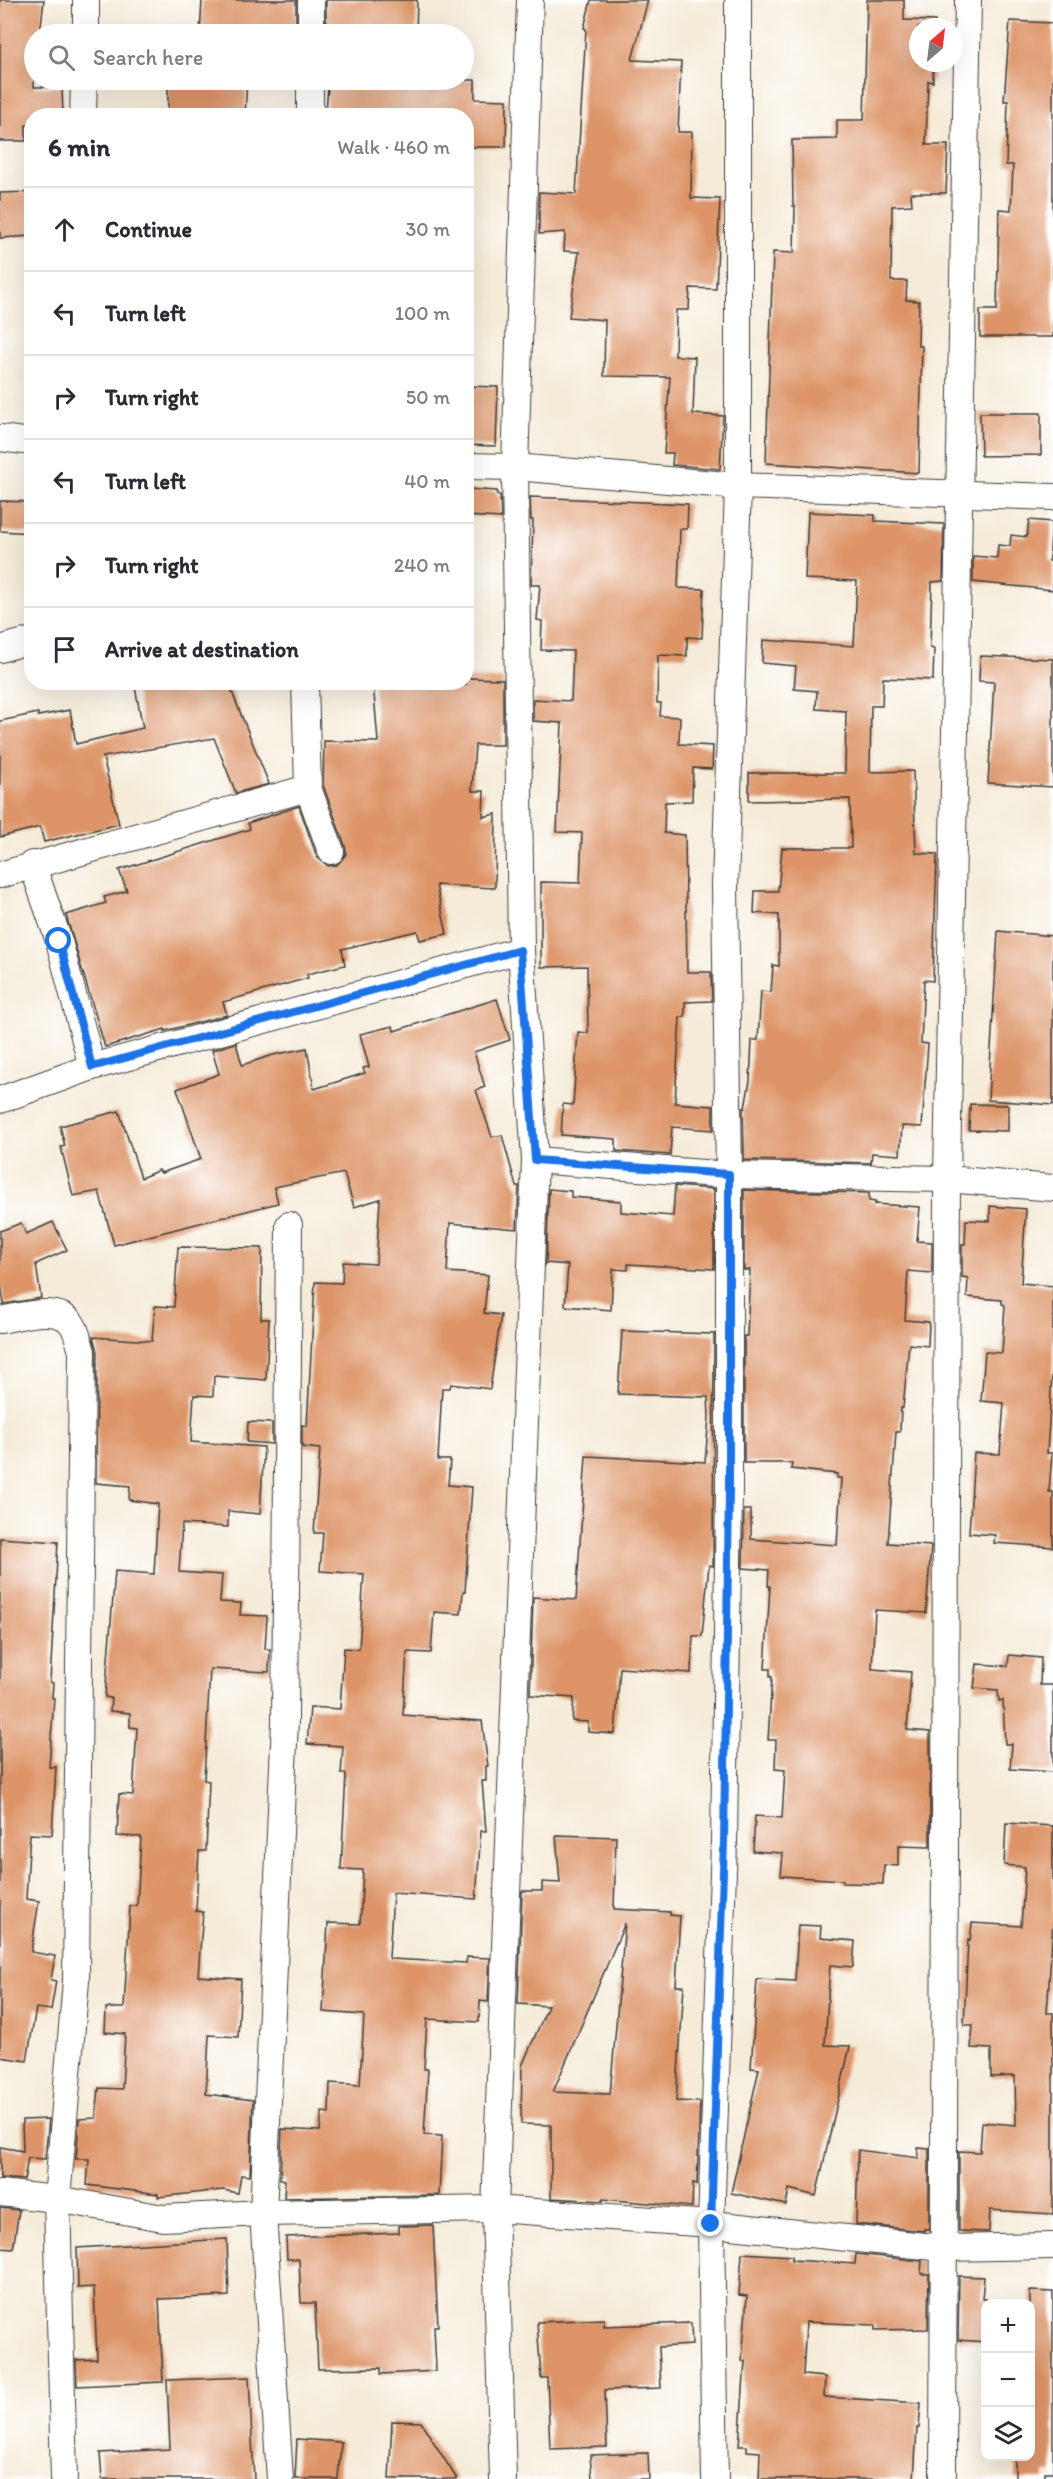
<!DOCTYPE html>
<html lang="en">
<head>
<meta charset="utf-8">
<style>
  body { margin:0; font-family:Itim,sans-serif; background:#f2f2f3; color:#2b2b33 }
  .controls { position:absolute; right:18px; bottom:18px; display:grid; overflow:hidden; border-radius:12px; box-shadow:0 6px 24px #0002 }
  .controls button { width:54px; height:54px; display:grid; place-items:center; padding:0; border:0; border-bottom:2px solid #e1e1e2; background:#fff; color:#2b2b33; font:30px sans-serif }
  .compass { position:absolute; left:909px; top:18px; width:54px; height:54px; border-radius:50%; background:#fff; box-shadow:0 6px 24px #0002; rotate:28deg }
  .stop { position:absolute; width:18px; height:18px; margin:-14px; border:4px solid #1a73e8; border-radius:50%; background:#fff }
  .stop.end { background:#1a73e8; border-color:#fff; box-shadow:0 2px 6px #0008 }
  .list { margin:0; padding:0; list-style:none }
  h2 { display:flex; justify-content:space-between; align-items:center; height:78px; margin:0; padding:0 24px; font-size:26px }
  h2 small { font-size:20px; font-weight:400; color:#7c7c81 }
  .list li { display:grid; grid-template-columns:39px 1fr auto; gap:18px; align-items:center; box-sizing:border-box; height:84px; padding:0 24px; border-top:2px solid #e1e1e2 }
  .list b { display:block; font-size:22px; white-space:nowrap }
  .list em { font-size:20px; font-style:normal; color:#7c7c81 }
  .icon { flex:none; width:33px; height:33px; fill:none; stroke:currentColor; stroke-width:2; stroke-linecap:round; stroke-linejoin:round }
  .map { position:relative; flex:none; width:1053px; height:2479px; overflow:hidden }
  .search { position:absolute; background:#fff; box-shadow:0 6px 24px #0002; left:24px; top:24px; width:450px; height:66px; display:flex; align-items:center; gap:15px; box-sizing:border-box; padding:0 21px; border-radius:33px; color:#7c7c81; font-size:22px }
  .panel { position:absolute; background:#fff; box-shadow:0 6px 24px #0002; left:24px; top:108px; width:450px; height:582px; border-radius:24px }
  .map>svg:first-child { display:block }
</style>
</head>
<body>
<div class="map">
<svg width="1053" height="2479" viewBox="0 0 1053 2479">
  <rect width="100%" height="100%" fill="#fff"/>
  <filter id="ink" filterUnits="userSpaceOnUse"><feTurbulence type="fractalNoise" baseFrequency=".0167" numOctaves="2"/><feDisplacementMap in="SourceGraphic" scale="12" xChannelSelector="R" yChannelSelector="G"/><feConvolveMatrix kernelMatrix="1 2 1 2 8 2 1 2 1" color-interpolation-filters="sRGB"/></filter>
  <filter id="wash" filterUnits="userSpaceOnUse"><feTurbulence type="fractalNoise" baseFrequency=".008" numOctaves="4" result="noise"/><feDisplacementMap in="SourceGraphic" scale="24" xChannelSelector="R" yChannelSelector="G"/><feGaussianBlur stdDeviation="1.35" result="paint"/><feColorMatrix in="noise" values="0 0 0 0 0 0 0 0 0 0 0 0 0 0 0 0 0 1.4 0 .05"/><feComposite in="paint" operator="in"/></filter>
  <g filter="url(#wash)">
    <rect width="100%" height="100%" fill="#f5ebd8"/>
    <g id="blocks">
      <g fill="#dd9468" fill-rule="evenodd">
        <path d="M0 0H44L40 34H34V87H62L63 116H32V125H26V141H0Z"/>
        <path d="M202 0H296V34H200Z"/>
        <path d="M326 0H417L416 34H326Z"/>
        <path d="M591 0H648L632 60 681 62 678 132H692L691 198 720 199 716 289 690 288 689 310H676L675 356 695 357 693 414 723 416 720 469 672 465 673 453H664L670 377 604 376 605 320 569 317 579 252 564 251 565 232 539 234V192L576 194 586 29 584 28Z"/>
        <path d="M867 0H904V20L935 21V27H918V63H933V82L928 81 926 145H948L946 193H911L912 205 892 206 891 281H907L906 300 919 301 918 346H922L919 473 766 463 773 252 794 253 795 206H793L792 140 837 139V120H864Z"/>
        <path d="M1010 21 1053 23V337H980V310H997L999 209 1011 210 1013 165H1006L1008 101H1004Z"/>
        <path d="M168 80H247L245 116H168Z"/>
        <path d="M352 80H475V99L507 100 506 147H466V116H384L326 111 328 86 352 87Z"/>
        <path d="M32 192V236L0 238V193Z"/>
        <path d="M466 386 498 387 496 446 466 445Z"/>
        <path d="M980 413H1041V455L981 456Z"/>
        <path d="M466 489 497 491V495H500L501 518 466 516Z"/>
        <path d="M530 497 688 504 687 529H680L678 588 704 589 702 638 687 637V656L658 655 657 703H661L660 716 680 717 679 744 713 746 712 769 693 768 692 801 665 802 664 833 685 835 687 972H711L712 1001 685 1002V1017H680L675 1103 713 1106V1130L672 1127 670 1155 616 1151V1139L561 1135 563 1104 573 1105 578 1032 588 1033 587 966 541 967V882L580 883 582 833 557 832 562 723 533 721V699L571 701 573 651 541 650 542 621 537 620 540 585H531L533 520H531Z"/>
        <path d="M0 501 32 502V533L0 531Z"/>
        <path d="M808 512 875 515V521L944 524 943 581 932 582 930 648 934 649 933 680 883 678 882 706H871L870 772 913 771 916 853 937 854 933 981 924 980 921 1043 928 1044 922 1127 902 1126 900 1155 872 1153 871 1163 744 1160 743 1108H745L750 1081 752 1040H758L761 991 771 992 773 965 779 966V915L754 913 755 891H778L782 848H851L850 799 749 801V773H845L846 711 816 709 817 691 794 689 796 666 762 663 763 640 854 646 857 581 805 579Z"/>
        <path d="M1029 520 1052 522 1049 561H1053V590L973 582V556L997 558 998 545 1010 546 1011 535 1027 537Z"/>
        <path d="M980 656 1053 659V787L988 783 994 682 979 681Z"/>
        <path d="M466 678 503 679V745H475L472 791H484L483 817 496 814 495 888 436 885 447 934 420 940 417 931 342 949 345 965 307 974 308 978 223 1002 227 1015 165 1031V1029L105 1047 66 915 106 903 104 897 127 891 119 870 250 829 248 823 299 806 317 857 328 866 337 865 346 854 345 846 323 785 324 741 378 742 373 682 466 685Z"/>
        <path d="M134 682H228L269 784 236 793 214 738 103 757 119 824 44 842 40 827 0 837V721L38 713V716L70 710 76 744 143 728Z"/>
        <path d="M998 931 1053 936V1105L988 1100Z"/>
        <path d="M497 999 510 1040 474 1052 485 1087 476 1090 492 1137 502 1135 516 1186H519L517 1229 450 1223 447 1272 488 1275 484 1313 501 1315 490 1389 451 1384 450 1388H442L438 1460H450L448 1485 472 1487 465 1592H463L461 1614 434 1612 431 1653 407 1652 403 1715 482 1721 488 1766H486V1781H482L486 1831H481L476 1899 393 1893 389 1957 390 1959 466 1963 467 1957 490 1958 488 2002 480 2001 479 2022 427 2019 424 2069H428L424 2135 442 2136 439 2195 284 2198 285 2180 280 2179 282 2129 320 2131 322 2112 329 2113 330 2083 360 2085 364 2015 323 2012 328 1923 360 1924 363 1870 341 1869 346 1774H341L343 1746 307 1744 310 1707 340 1709 344 1648 359 1649 364 1574 320 1571 323 1533H314L320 1449 302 1447V1425L307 1426 315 1282 342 1283 343 1262 376 1264 380 1199 354 1207 344 1173 274 1187 278 1203 114 1245 99 1191 73 1196 61 1147 65 1146 60 1126 119 1111 141 1178 159 1170 161 1173 201 1159 177 1089 219 1074 212 1050 236 1043 242 1065 273 1055 307 1048 314 1089 365 1073 363 1068 369 1067 360 1034 393 1026 394 1031Z"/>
        <path d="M970 1104 1008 1105V1131L969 1130Z"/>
        <path d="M675 1186 714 1189V1269L628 1264V1270L613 1269 611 1310 565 1306 568 1265 546 1263 549 1189 571 1191V1197L621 1201V1212L673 1216Z"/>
        <path d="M744 1190 869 1193V1201L876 1202 875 1204 920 1207 917 1241 932 1242V1273L908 1271 905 1320 929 1322 928 1346 909 1344 903 1408H901L900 1432H896L888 1543 931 1546 926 1613 875 1610 872 1669 911 1672 907 1730 930 1732V1847L898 1846V1866L884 1865 883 1884 843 1883V1880L781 1876 783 1853 753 1851 755 1816 782 1818 785 1770 775 1769 776 1740H768L772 1677H770V1669H765L770 1586H768L769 1570 743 1568 744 1510H751V1539L837 1545 841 1478H837V1474L791 1469 792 1463H744V1336H747L750 1270H744Z"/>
        <path d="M990 1206 1026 1209 1021 1283 1053 1286V1361L1047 1453H1052L1049 1492H1053V1547L994 1543 995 1535 969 1533 974 1453 1000 1454 1004 1403 981 1401 985 1352 1002 1353 1005 1305 1002 1304V1300L967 1297 968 1278 962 1277V1244H965L966 1220 990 1221Z"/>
        <path d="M53 1222 67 1250 36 1264 41 1298 4 1304 0 1278V1231L21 1223 26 1234Z"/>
        <path d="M178 1247 262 1248 261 1319H269L266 1380 214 1376 213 1396 194 1395 191 1442 264 1447 260 1514 228 1511V1527L182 1524 179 1572 222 1575 220 1602 241 1603 240 1615 267 1616 265 1649H270L269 1672 210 1669 204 1780 209 1781 206 1851H199L196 1911 203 1912 198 1976 241 1979 238 2037 209 2035 206 2094 253 2100 250 2176 241 2175 238 2193 223 2190 158 2197V2194L87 2185 89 2159H76L79 2119 96 2118 99 2088 122 2089 125 2034 105 2032 106 2008H124L130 1906H137L141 1837 117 1836 119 1794 133 1795 137 1728 130 1727V1713L110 1711 111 1698 105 1697 115 1571 154 1574 158 1504 129 1500 130 1486 96 1483 97 1351 93 1337 152 1341 155 1306 174 1307Z"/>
        <path d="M622 1331 714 1334 713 1566 709 1565 702 1636H693L691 1673 620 1668 615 1734 588 1732V1722L572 1721 574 1698 530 1695 533 1597 576 1600 586 1456 705 1462 709 1417 708 1397 618 1394Z"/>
        <path d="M248 1422 272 1423V1444L247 1442Z"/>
        <path d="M0 1538 58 1542 50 1682 53 1683 52 1698H54L49 1767H56L52 1835 30 1834 26 1899 39 1901 31 1952 55 1956 51 1980 56 1981 51 2010 36 2008 27 2061 0 2057Z"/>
        <path d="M1009 1655 1041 1658 1040 1685H1053V1772L1010 1769 1012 1744H1005L1003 1700 999 1701 998 1690 974 1688 977 1664 1008 1666Z"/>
        <path d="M1006 1823 1053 1826V1923L1047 2013H1053V2214L990 2210 989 2232 959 2231V2151L980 2152 982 2122 1016 2125 1015 2076 991 2077V2049L971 2048 973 2025H964L968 1940 970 1941 972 1923 1021 1926 1025 1867 1004 1865Z"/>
        <path d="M556 1835 616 1837 614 1909 670 1912V1915L680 1916 676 1986H684L676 2101 700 2102 697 2184 693 2183 692 2207 603 2199V2201L551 2198V2125L521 2124 522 2066 548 2006 518 2004 522 1891H542V1882L560 1883ZM625 1923 610 2094 553 2092Z"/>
        <path d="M798 1925 821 1926 820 1938 855 1941 853 1967 830 1965 825 2045 850 2046 816 2196 789 2189 786 2205 731 2193 759 2069 751 2068 757 1979 795 1981Z"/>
        <path d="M49 2119 45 2159 28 2158 24 2180 0 2178V2147L23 2151 22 2120Z"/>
        <path d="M918 2148 929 2149V2229H924V2231L856 2224 858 2150 919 2158Z"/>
        <path d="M0 2208 19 2210 13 2249 0 2248Z"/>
        <path d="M433 2225 438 2326H434L436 2371 381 2374V2368L318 2369 315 2303H301L299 2259H287L286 2237 399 2233V2226Z"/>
        <path d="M227 2239 229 2296 159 2299 163 2382 77 2386 76 2360 97 2359 94 2287 78 2288 77 2248Z"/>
        <path d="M742 2253 792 2256V2260L855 2264 856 2254 922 2261 921 2274H929L928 2329 875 2330V2325L806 2322 803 2375 825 2377 824 2397 921 2403 919 2428H917L914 2479H759L760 2452 747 2451V2446H739L745 2361H742L747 2296 739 2295Z"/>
        <path d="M959 2276 984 2277 982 2299H986V2342L958 2340Z"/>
        <path d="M1030 2291 1053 2292V2472H1045V2479H1015V2457H1030Z"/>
        <path d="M604 2319V2326L691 2323 692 2345 659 2347 661 2388 605 2390 607 2447 550 2449 547 2378H541L537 2322Z"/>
        <path d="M249 2377 254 2479H102L100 2453 170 2449 167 2380Z"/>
        <path d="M392 2421 421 2422 457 2479H389Z"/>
        <path d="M297 2439 341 2442 338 2479H295Z"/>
        <path d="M648 2453 649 2479H592L590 2455Z"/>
      </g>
    </g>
  </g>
  <g filter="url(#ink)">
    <use href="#blocks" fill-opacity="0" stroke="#3d3b38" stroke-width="1.5"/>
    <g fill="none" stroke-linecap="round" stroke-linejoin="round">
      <defs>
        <g id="minor">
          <path d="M86 34V0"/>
          <path d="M311 34V0"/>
          <path d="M83 116 84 80"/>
          <path d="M310 116V80"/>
          <path d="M0 438 32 442"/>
          <path d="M466 466 515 467 738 486 1053 497"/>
          <path d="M0 649 32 640"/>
          <path d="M305 682 308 788 331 851"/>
          <path d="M32 864 59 941 92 1067"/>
          <path d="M0 875 308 788"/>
          <path d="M0 1100 92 1067 521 950"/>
          <path d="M535 1160 729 1175 947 1179 1053 1188"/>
          <path d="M0 1320C19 1317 58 1304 72 1324 77 1331 79 1343 82 1351L76 1981 57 2199 64 2479"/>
          <path d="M0 2193 57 2199 163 2218 263 2213 495 2209 711 2224 944 2248 1053 2246"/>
          <path d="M280 2479 263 2213 285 1721 289 1225"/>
          <path d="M503 2479 495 2209 535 1160 521 950 515 467 530 0"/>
          <path d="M715 2479 711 2224 724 1842 729 1490V1175L725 886 738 486V0"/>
          <path d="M943 2479 947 1179 968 0"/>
        </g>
      </defs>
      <use href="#minor" stroke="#3d3b38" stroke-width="28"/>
      <use href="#minor" stroke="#fff" stroke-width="26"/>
    </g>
  </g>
  <g fill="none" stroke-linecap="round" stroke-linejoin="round" filter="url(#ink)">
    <path stroke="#1a73e8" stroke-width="8" d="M59 941 92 1067 520 950 535 1160 729 1174V1490L724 1842 711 2224"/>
  </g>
</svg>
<div class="controls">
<button>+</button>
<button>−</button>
<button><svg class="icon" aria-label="layers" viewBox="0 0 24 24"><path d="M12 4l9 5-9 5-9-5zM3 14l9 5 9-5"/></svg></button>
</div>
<svg class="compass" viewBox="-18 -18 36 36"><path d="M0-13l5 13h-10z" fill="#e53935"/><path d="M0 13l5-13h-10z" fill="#7c7c81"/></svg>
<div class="stop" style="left:59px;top:941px"></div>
<div class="stop end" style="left:711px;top:2224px"></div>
<div class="search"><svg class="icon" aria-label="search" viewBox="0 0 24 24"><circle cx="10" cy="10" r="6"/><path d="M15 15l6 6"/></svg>Search here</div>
<section class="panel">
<h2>6 min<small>Walk · 460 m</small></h2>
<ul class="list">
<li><svg class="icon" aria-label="ahead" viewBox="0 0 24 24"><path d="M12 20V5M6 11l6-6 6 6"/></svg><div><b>Continue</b></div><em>30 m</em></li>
<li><svg class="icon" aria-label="left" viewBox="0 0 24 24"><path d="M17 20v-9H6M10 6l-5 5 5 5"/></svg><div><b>Turn left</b></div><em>100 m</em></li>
<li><svg class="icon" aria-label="right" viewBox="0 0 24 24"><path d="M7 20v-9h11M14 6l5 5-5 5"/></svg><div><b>Turn right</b></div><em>50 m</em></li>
<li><svg class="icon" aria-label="left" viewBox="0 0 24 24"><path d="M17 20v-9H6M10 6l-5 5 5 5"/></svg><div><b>Turn left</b></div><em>40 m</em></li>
<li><svg class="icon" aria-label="right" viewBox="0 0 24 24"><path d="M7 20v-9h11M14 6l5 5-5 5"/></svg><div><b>Turn right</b></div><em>240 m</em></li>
<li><svg class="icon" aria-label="arrive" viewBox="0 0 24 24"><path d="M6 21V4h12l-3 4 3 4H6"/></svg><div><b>Arrive at destination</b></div></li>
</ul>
</section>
</div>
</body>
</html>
